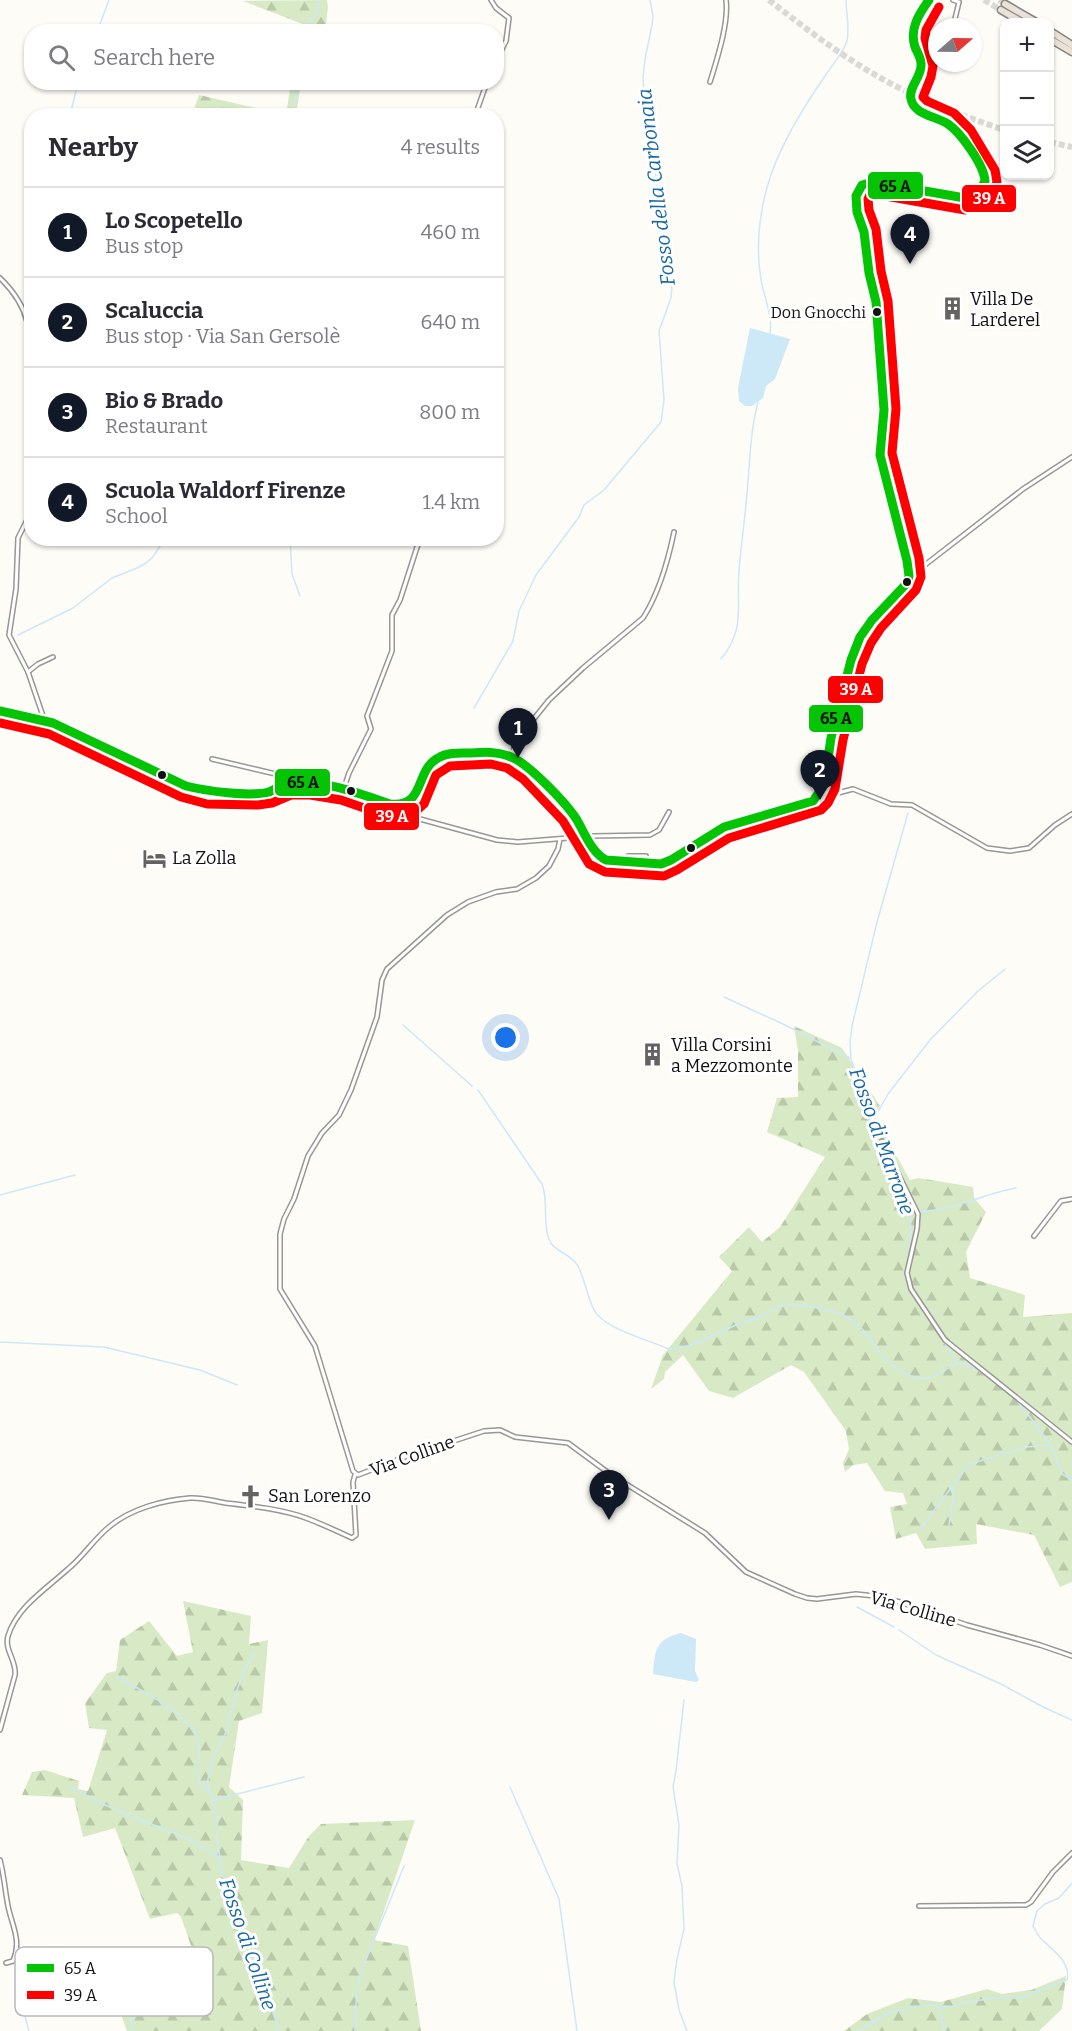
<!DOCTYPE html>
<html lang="en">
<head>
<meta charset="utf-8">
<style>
  body { margin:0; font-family:Bitter,serif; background:#f2f2f3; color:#2b2b33 }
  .controls { position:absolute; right:18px; top:18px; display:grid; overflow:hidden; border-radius:12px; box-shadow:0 2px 4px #0004 }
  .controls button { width:54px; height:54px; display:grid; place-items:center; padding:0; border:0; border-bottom:2px solid #e1e1e2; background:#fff; color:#2b2b33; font:30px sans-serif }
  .compass { position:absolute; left:928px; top:18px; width:54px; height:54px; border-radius:50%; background:#fff; box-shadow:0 2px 4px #0004; rotate:70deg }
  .you { position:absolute; left:506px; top:1038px; width:21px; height:21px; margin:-15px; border:4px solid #fff; border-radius:50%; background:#1a73e8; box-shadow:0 0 0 9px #1a73e833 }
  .badge { display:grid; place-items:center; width:39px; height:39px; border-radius:50%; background:#111827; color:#fff; font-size:20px; font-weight:700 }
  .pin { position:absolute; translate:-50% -50px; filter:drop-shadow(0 2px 3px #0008) }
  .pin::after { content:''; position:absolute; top:32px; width:21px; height:18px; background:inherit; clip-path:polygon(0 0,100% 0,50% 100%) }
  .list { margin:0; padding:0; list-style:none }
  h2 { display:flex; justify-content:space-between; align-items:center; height:78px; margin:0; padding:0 24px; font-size:26px }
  h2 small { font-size:20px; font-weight:400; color:#7c7c81 }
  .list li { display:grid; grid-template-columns:39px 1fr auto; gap:18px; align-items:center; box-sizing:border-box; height:90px; padding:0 24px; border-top:2px solid #e1e1e2 }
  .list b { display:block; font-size:22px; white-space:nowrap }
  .list p { margin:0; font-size:20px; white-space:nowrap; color:#7c7c81 }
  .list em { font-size:20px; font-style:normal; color:#7c7c81 }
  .icon { flex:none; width:33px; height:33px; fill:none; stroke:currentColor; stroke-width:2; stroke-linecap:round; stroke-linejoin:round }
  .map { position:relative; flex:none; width:1072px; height:2031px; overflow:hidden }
  .search { position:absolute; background:#fff; box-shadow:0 2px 4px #0004; left:24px; top:24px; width:480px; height:66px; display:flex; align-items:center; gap:15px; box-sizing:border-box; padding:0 21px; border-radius:24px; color:#7c7c81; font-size:22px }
  .panel { position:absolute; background:#fff; box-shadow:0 2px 4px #0004; left:24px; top:108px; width:480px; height:438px; border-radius:24px }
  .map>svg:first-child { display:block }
</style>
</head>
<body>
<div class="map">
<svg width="1072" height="2031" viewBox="0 0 1072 2031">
  <defs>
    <pattern id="forest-firs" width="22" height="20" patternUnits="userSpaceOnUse" patternTransform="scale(1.5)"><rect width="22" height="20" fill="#d8eac5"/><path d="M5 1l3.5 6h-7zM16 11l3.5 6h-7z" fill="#b8c8a8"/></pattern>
  </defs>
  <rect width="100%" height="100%" fill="#fdfcf7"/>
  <g fill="url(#forest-firs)">
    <path d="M327 0 328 7 325 32 304 31 305 25 243 1Z"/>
    <path d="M291 83H301L296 115H192L199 95 286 115Z"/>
    <path d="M794 1026 842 1048 880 1106 875 1117 910 1180 919 1178 973 1187 974 1198 986 1212 966 1252 970 1278 1025 1295 1023 1317 1072 1313V1582L1060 1587 1034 1535 976 1524 977 1544 925 1549 916 1533 896 1539 890 1507 907 1504 903 1493 885 1491 867 1463 853 1465 845 1472 843 1463 849 1449 846 1431 804 1372 791 1365 733 1398 709 1391 683 1355 665 1372 664 1379 651 1389 663 1355 732 1271 719 1257 749 1227 762 1242 780 1227 825 1157 767 1132 777 1098 798 1097V1051Z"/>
    <path d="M183 1601 251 1616 249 1644 268 1640 262 1713 239 1721 229 1787 243 1800 241 1860 289 1868 309 1836 321 1824 415 1820 374 1940 408 1946 421 2031H127L114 1996 116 1953 155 1973 161 1993 201 1983V1974L181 1917 177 1913 150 1919 115 1828 83 1837 74 1798 22 1795 32 1772 45 1770 79 1781 78 1789 88 1791 107 1730 89 1728 85 1703 107 1673 116 1671 120 1640 149 1621 177 1656 193 1652Z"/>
    <path d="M1066 1976 1062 2009 1039 2031H844L867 2014 908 1998 941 2002 987 1989 1002 1994 1031 1990Z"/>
  </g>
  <g fill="#cde8f7">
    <path d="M750 328 790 339 775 379 766 386 763 398 752 406H745L739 401 738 388Z"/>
    <path d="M681 1633 696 1639 695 1671 699 1680 696 1682 653 1674C655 1651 655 1639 681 1633Z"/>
  </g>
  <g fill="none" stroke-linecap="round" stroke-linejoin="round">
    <g stroke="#cde8f7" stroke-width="1.5">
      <path d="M97 32 109 0"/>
      <path d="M309 32V21L317 14 319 0"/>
      <path d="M70 116 78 82"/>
      <path d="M292 116 297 82"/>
      <path d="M770 333C773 315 764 298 761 280 755 244 760 205 772 172 784 138 805 105 825 76 832 65 843 54 847 41 850 28 846 13 846 0"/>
      <path d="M290 538 292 574 300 596"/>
      <path d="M18 635 73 608 112 578 137 568 146 563 153 557 165 538"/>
      <path d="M721 659C746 629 736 605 739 571 741 545 745 519 747 493 750 462 750 432 758 402"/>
      <path d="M474 708 513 641 519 611 536 575 579 517 584 505 604 490 661 422 664 400 659 331 671 298 672 285 658 202 655 165 646 122 643 78 645 59 652 25 653 16 650 0"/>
      <path d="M724 997 783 1024 850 1058"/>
      <path d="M403 1025 472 1086"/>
      <path d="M478 1090 542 1184C549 1202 542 1221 549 1239 553 1252 571 1253 578 1266 585 1280 587 1296 594 1310 604 1329 647 1339 666 1348L672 1349C697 1346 714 1335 736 1325 744 1321 754 1320 762 1316 769 1313 775 1307 782 1306 796 1302 833 1310 845 1316 872 1329 879 1363 908 1375 937 1387 947 1361 963 1364 972 1365 981 1372 988 1376"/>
      <path d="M874 1119 888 1094 930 1040 978 991 1005 969"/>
      <path d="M0 1195 75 1175"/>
      <path d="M911 1211C948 1214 981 1194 1016 1188"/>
      <path d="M907 1266 911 1232 910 1211 904 1189 884 1149 877 1131 870 1103 860 1084 851 1059 850 1042 852 1026 877 922 908 813"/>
      <path d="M924 1312 951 1352 956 1364"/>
      <path d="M0 1342 104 1347 200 1370 237 1385"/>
      <path d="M1017 1400 1051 1445 1062 1474 1072 1480"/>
      <path d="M949 1525 953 1499 952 1488"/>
      <path d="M921 1530C930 1514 941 1501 952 1487 959 1479 962 1470 970 1464L1026 1447 1051 1445"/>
      <path d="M857 1607 894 1627"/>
      <path d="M899 1630 936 1655 1001 1684 1043 1707 1072 1720"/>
      <path d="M256 1651 243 1672 233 1703 227 1730 212 1761 207 1784 213 1801 217 1819V1840L224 1881 270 2003 279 2031"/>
      <path d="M117 1677C139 1689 185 1712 196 1734 206 1756 186 1775 210 1794"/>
      <path d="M684 1700 676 1771 673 1787 679 1825 677 1864 682 1886 684 1929 677 1959 674 1982 679 2010 687 2031"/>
      <path d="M70 1786 100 1803 193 1841 220 1858"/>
      <path d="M510 1787 559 1899 577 2031"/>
      <path d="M214 1800 304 1777"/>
      <path d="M114 1952 128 2004 133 2031"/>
      <path d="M938 2006 945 2031"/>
      <path d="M25 2016 29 2031"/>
      <path d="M355 2031V2013L359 1977 404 1866"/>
      <path d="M858 2031 890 2012 926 2005 951 2007 967 2002 995 1998H1020L1067 1980C1072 1960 1048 1948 1038 1935 1036 1932 1035 1929 1033 1926L1037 1911 1045 1904 1059 1898 1072 1883"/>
    </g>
    <g stroke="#dad9d4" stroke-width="6" stroke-dasharray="6 3" stroke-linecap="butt">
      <path d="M769 0C806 29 844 58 886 81 924 102 964 116 1004 130"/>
      <path d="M984 0 1001 10"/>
      <path d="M999 0 1005 4"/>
      <path d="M1050 142 1072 147"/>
    </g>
    <defs>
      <g id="street">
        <path d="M491 0 496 8 509 18 506 41 496 61"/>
        <path d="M953 0 959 2 953 27"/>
        <path d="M710 82C717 59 729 23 726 0"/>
        <path d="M475 116 487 82"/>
        <path d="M0 278C38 315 29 342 27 390L28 395 32 399"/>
        <path d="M32 510 18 538 16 589 9 635 28 672 43 716 42 720"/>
        <path d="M910 576H913L921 568 1023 489 1072 457"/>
        <path d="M28 672 38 664 53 657"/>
        <path d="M512 757 514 747 520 736 549 700 583 668 643 618C659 593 668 561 674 532"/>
        <path d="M212 759 297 779 302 782"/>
        <path d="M344 788 349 773 371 729 367 716 392 651V615L400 600 420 538"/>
        <path d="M818 796 823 797 853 789 891 804 912 805 987 848 1010 851 1029 848 1055 825 1072 814"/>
        <path d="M393 805 397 810 420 819 497 840 518 842 593 836 650 835 659 830 669 812"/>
        <path d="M560 839 558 849 549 866 536 878 517 889 496 892 468 902 447 915 387 969 382 980 377 1017 351 1090 339 1115 322 1133 308 1156 294 1199 284 1219 280 1234V1289L315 1346 353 1471 358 1475 402 1458 484 1431 500 1430 515 1437 568 1443 610 1474 705 1533 746 1572 795 1594 807 1598 817 1599 856 1594 875 1596 900 1602 967 1625 1040 1645 1072 1656"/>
        <path d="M626 862 628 856H646"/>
        <path d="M882 1141 918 1214 917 1229 907 1273 911 1289 945 1340 1072 1442"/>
        <path d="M1034 1236 1061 1201 1072 1199"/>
        <path d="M0 1730 15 1675C17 1661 4 1650 8 1636 17 1607 46 1589 68 1569 83 1557 94 1539 109 1527 130 1509 163 1500 190 1498 201 1497 214 1501 226 1503 252 1506 281 1509 306 1518 322 1524 337 1531 352 1538L356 1535 353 1482 355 1475"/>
        <path d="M0 1860C4 1875 5 1891 8 1906 12 1926 22 1941 13 1961L6 1963"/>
        <path d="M919 1906 1026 1905 1031 1902 1053 1872 1072 1853"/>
      </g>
      <path id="secondary" d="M0 711 53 723 186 786 209 792 257 793 268 792 288 783H311L344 788 390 804 398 805 408 802 415 796 426 768 437 758 447 754 492 752 512 757 531 770 573 814 598 856 606 860 652 864H661L671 860 724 827 813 801 818 796 824 785 831 738 851 660 860 637 872 620 907 583 909 576 907 561 880 455V442L884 410 876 302 869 273 864 232 857 212 856 196 862 185 873 182 965 198 978 194C986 186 987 176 981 167 972 153 961 132 947 123 937 116 922 116 914 106 903 91 920 82 921 68 922 60 918 54 915 46 908 29 920 13 929 0"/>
      <g id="highway">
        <path d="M1005 4 1036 22"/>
        <path d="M1001 10 1022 22"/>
        <path d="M1050 31 1072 45"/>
        <path d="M1050 39 1072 52"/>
      </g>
    </defs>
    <use href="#street" stroke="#979795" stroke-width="6"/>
    <use href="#secondary" stroke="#8e8d8b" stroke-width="8"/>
    <use href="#highway" stroke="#858482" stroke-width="9"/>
    <use href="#street" stroke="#fffffe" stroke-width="3"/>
    <use href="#secondary" stroke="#f6f4eb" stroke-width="4.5"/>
    <use href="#highway" stroke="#eae1d8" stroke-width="6"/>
    <defs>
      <path id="bus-1" d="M0 711 53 723 186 786C206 791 250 797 269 792 276 789 283 784 290 783 325 780 358 793 390 804 426 808 414 771 438 758 448 752 459 753 470 753 484 752 497 751 511 757 528 763 567 804 577 820 585 834 592 853 606 860L661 864 671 860 724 827 813 801 824 785 831 738 851 660 860 637 872 620 907 583 909 576 907 561 880 455 884 410 876 302 869 273 864 232 857 212 856 196 862 185 873 182 965 198 978 194 985 181C984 165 961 133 948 124 936 116 914 115 911 99 908 87 922 77 921 64 921 58 917 52 915 47 909 29 919 14 929 0"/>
      <path id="bus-2" d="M0 723 49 734 181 797 207 804 258 805 272 803 291 795H310L341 800 387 816 400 817 414 813 424 804 436 775 450 766 491 764 507 768 523 779 563 821 589 864 605 872 664 876 677 870 729 838 821 810 828 803 835 789 843 740 862 664 871 643 881 628 916 590 921 577 919 558 892 453 896 409 888 301 881 271 876 229 869 210 868 199 870 195 874 194 965 210 985 204 993 193 997 182 995 170 971 130 954 113 927 101 923 97 931 77 933 66 925 38 926 30 939 7"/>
    </defs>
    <use href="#bus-1" stroke="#fff" stroke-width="14"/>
    <use href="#bus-2" stroke="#fff" stroke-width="14"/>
    <use href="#bus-1" stroke="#04c404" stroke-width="9"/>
    <use href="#bus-2" stroke="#f00" stroke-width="9"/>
  </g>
  <defs>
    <symbol id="building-bare" viewBox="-9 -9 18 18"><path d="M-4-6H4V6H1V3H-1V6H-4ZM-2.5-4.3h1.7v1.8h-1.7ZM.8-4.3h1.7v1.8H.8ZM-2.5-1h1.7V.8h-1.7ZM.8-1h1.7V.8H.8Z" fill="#646362" stroke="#fff" stroke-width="2.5" paint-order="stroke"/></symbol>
    <symbol id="hotel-bare" viewBox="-9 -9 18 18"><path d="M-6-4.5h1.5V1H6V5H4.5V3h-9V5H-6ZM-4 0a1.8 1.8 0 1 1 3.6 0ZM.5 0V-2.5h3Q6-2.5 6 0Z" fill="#646362" stroke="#fff" stroke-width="2.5" paint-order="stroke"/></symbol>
    <symbol id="church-bare" viewBox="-9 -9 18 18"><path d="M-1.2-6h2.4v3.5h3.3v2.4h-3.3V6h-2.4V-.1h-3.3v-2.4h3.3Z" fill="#646362" stroke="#fff" stroke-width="2.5" paint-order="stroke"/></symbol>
  </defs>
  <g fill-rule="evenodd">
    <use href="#building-bare" x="936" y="292" width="33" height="33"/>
    <use href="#hotel-bare" x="138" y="842" width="33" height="33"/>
    <use href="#building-bare" x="636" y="1038" width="33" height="33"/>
    <use href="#church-bare" x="234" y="1480" width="33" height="33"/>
  </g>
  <g fill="#111" stroke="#fff" stroke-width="2">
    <circle cx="877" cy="312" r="5"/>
    <circle cx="907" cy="582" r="5"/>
    <circle cx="162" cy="775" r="5"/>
    <circle cx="351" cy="791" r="5"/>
    <circle cx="691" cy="848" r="5"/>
  </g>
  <g text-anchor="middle" stroke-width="6" stroke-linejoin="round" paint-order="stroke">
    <g font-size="16" fill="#111" stroke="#fff" text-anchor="end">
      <text x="866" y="318">Don Gnocchi</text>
    </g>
    <g font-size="18" fill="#111" stroke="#fff" text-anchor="start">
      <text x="970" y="305">Villa De<tspan x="970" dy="21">Larderel</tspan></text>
      <text x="172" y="864">La Zolla</text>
      <text x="671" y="1051">Villa Corsini<tspan x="671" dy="21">a Mezzomonte</tspan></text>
      <text x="268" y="1502">San Lorenzo</text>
    </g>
    <g font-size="18" fill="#111" stroke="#fff">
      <text transform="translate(412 1456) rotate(-20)" y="6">Via Colline</text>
      <text transform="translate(913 1609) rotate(16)" y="6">Via Colline</text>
    </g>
    <g font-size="20" font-style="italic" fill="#1768a6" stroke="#fff">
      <text transform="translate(656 187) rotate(-97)" y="7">Fosso della Carbonaia</text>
      <text transform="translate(882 1141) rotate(70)" y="7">Fosso di Marrone</text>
      <text transform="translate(248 1944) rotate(71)" y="7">Fosso di Colline</text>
    </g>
  </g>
  <rect x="15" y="1947" width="198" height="69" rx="9" fill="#fff" stroke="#b8b8b8" stroke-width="1.5"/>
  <rect x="27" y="1964" width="27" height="8" fill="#04c404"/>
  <rect x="27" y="1991" width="27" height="8" fill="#f00"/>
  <g font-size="16" fill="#111">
    <text x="64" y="1974">65 A</text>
    <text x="64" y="2001">39 A</text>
  </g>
  <g stroke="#fff" stroke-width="2">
    <rect x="867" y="171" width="57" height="29" rx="6" fill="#04c404"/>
    <rect x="961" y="184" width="56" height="29" rx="6" fill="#f00"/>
    <rect x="827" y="675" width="57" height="29" rx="6" fill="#f00"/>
    <rect x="808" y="704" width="56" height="29" rx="6" fill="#04c404"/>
    <rect x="274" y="768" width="57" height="29" rx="6" fill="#04c404"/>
    <rect x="363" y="802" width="57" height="29" rx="6" fill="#f00"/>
  </g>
  <g font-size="16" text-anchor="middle" font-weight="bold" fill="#fff">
    <text x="989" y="204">39 A</text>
    <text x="856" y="695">39 A</text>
    <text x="392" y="822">39 A</text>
  </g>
  <g font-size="16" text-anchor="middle" font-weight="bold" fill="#111">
    <text x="895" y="192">65 A</text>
    <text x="836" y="724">65 A</text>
    <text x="303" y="788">65 A</text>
  </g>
</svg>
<div class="controls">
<button>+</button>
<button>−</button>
<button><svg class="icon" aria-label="layers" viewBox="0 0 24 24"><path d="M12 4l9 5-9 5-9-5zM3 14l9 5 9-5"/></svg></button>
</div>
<svg class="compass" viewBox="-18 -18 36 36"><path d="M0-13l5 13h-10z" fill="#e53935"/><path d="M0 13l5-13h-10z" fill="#7c7c81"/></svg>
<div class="you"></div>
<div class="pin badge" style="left:518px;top:758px">1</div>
<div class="pin badge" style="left:820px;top:800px">2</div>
<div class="pin badge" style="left:609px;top:1520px">3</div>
<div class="pin badge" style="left:910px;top:264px">4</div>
<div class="search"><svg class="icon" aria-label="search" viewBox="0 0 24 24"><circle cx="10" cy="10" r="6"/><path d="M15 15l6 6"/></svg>Search here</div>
<section class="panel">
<h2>Nearby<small>4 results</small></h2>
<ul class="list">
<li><span class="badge">1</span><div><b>Lo Scopetello</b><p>Bus stop</p></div><em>460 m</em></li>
<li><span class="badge">2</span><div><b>Scaluccia</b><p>Bus stop · Via San Gersolè</p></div><em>640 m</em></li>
<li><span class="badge">3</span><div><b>Bio &amp; Brado</b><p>Restaurant</p></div><em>800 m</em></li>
<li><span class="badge">4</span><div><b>Scuola Waldorf Firenze</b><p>School</p></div><em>1.4 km</em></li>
</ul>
</section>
</div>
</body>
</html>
